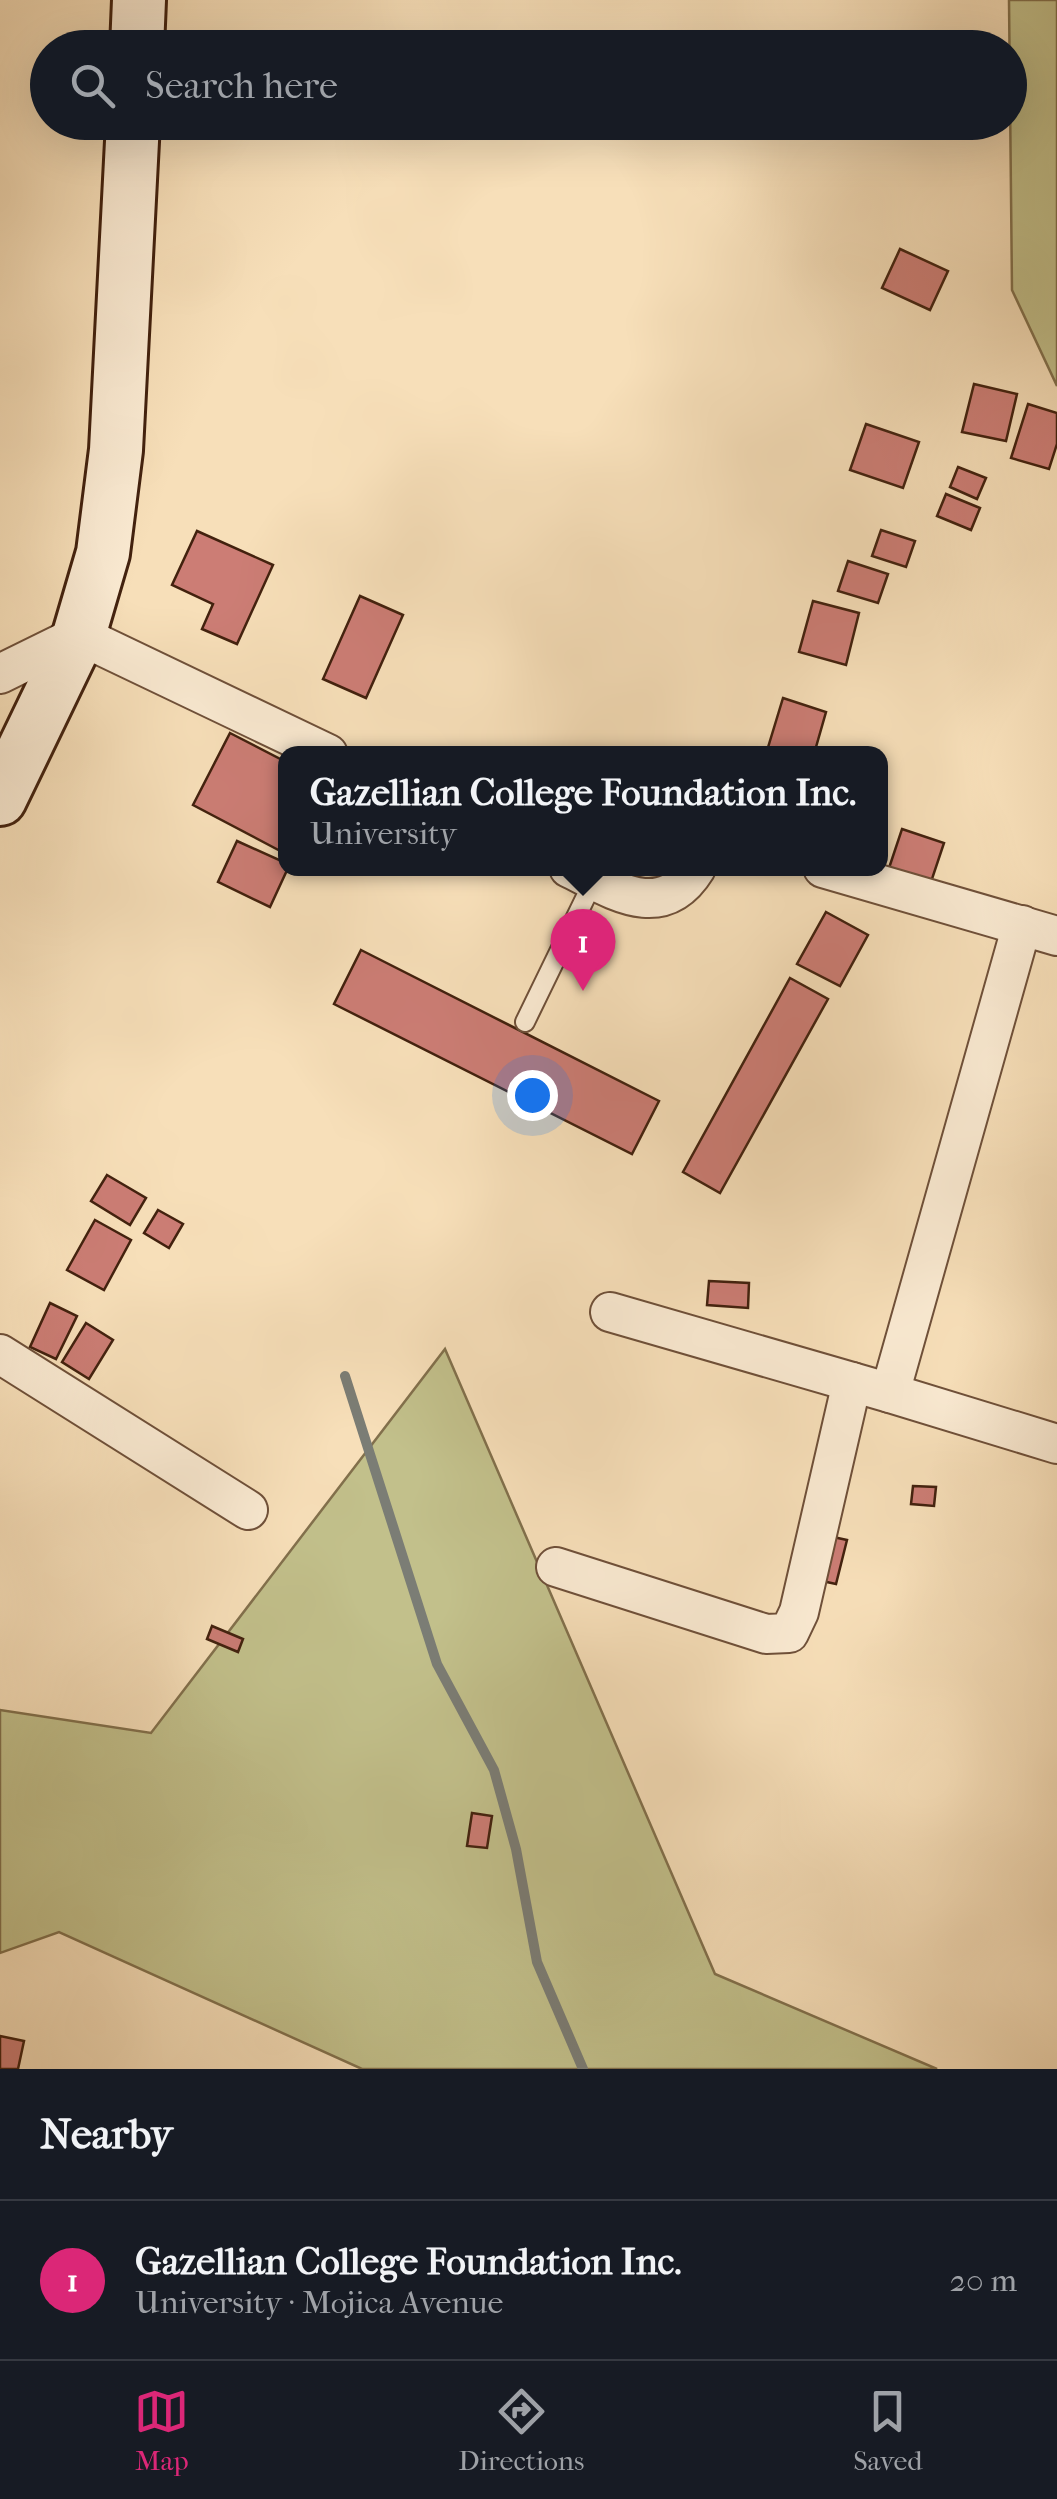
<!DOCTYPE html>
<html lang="en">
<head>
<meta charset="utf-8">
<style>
  body { margin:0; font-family:"IM FELL French Canon",serif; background:#242831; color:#f1f3f6 }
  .you { position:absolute; left:532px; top:1095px; width:35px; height:35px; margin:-25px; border:8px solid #fff; border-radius:50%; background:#1a73e8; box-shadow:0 0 0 15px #1a73e833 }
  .badge { display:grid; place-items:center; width:65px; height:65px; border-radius:50%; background:#db2777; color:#fff; font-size:32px; font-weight:700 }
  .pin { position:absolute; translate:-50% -82px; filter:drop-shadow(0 2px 5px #0008) }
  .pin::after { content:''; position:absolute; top:52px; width:35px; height:30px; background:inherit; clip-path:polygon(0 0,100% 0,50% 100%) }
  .popup { position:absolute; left:278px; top:746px; width:610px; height:130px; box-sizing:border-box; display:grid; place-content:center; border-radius:20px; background:#171b24; filter:drop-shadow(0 2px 8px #0005); font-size:32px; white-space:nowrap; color:#9ea1a6 }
  .popup b { font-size:38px; color:#f1f3f6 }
  .popup::after { content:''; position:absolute; left:50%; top:100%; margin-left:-20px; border:20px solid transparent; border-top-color:#171b24 }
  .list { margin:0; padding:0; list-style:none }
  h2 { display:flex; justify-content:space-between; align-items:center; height:130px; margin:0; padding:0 40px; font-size:42px }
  h2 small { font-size:32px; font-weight:400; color:#9ea1a6 }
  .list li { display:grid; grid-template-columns:65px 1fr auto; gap:30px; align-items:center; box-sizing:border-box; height:160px; padding:0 40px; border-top:2px solid #363941 }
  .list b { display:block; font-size:38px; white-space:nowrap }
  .list p { margin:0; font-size:32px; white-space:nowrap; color:#9ea1a6 }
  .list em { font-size:32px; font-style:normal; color:#9ea1a6 }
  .icon { flex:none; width:55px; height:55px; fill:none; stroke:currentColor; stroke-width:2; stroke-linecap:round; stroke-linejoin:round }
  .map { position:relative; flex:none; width:1057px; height:2069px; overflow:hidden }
  .search { position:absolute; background:#171b24; box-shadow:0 10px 40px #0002; left:30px; right:30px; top:30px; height:110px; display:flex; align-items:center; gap:25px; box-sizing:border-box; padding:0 35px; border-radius:55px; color:#9ea1a6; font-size:38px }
  .sheet { height:290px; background:#171b24 }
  nav { display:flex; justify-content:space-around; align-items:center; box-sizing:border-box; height:140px; border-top:2px solid #363941; background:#171b24; font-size:28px; color:#9ea1a6 }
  nav a { display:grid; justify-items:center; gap:5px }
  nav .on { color:#db2777 }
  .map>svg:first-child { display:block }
</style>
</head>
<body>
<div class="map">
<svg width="1057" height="2069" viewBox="0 0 1057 2069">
  <rect width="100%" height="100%" fill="#f7dfb9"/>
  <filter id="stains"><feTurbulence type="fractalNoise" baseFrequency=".002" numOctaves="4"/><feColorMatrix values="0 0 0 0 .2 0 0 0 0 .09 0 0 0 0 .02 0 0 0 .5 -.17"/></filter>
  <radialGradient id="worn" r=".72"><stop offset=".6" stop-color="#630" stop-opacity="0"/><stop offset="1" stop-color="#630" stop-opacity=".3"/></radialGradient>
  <g fill="#c2c08b" stroke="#82704c" stroke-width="2.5">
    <path d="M1009 0H1057V386L1012 290Z"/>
    <path d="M445 1349 715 1974 937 2069H362L59 1932 0 1953V1710L151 1733Z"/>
  </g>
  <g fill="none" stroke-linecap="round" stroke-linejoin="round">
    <path stroke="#7b7d75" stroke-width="10" d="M345 1376 437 1664 494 1770 516 1849 537 1962 583 2069"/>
  </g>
  <g fill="#cc7d75" stroke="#42210e" stroke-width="2.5">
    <path d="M900 249 948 271 930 310 882 288Z"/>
    <path d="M974 384 1017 394 1006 441 962 432Z"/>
    <path d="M1028 404 1057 413V444L1049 469 1011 458Z"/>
    <path d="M866 424 919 442 903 488 850 470Z"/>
    <path d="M958 467 986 478 977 499 950 487Z"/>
    <path d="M946 494 980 508 971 530 937 516Z"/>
    <path d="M881 530 915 541 906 567 872 556Z"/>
    <path d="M197 531 273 565 237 644 202 629 213 604 172 585Z"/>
    <path d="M848 561 888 574 878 603 838 591Z"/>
    <path d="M360 596 403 615 366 698 323 679Z"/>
    <path d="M813 601 859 613 846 665 799 652Z"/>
    <path d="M783 698 826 712 814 754H766Z"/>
    <path d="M230 733 286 762V854L193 805Z"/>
    <path d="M902 829 944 843 931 882 889 868Z"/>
    <path d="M237 841 286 863V868H288L270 907 218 882Z"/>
    <path d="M826 912 868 935 840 986 797 964Z"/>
    <path d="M361 950 659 1101 632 1154 334 1004Z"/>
    <path d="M790 978 828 999 720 1193 683 1172Z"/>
    <path d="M107 1175 146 1198 130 1225 91 1201Z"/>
    <path d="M158 1210 183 1224 169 1248 144 1233Z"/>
    <path d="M95 1220 131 1240 104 1290 67 1270Z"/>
    <path d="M709 1281 749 1283 748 1308 707 1305Z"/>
    <path d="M50 1303 77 1316 56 1359 30 1347Z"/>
    <path d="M86 1323 113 1340 89 1379 62 1362Z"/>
    <path d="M913 1486 936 1487 934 1506 911 1504Z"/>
    <path d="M824 1535 847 1540 836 1584 813 1579Z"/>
    <path d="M212 1626 243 1639 238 1652 207 1639Z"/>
    <path d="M472 1813 492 1816 487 1848 467 1846Z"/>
    <path d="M0 2036 24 2041 18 2069H0Z"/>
  </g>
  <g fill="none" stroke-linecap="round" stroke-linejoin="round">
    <defs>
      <path id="lane" d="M525 1022 594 880"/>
      <g id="street">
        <path d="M0 674 79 635 328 754"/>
        <path d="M569 868C614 890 662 923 696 868"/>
        <path d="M823 868 1057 936"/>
        <path d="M610 1312 890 1393 1057 1444"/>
        <path d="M0 1354 248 1510"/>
        <path d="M890 1393 1022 925"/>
        <path d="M556 1567 766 1634 789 1633 799 1612 852 1382"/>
      </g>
      <g id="secondary">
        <path d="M137 48 139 0"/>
        <path d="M0 799 79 635 103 553 116 450 133 122"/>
      </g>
    </defs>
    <use href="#lane" stroke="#6f5039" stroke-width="22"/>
    <use href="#street" stroke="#6f5039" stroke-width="42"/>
    <use href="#secondary" stroke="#42210e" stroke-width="58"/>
    <use href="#lane" stroke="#faead2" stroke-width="18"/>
    <use href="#street" stroke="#faead2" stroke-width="38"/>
    <use href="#secondary" stroke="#faead2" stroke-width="52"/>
  </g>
  <rect width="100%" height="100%" filter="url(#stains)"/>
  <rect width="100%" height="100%" fill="url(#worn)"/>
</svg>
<div class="you"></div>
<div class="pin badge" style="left:583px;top:991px">1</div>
<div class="popup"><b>Gazellian College Foundation Inc.</b>University</div>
<div class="search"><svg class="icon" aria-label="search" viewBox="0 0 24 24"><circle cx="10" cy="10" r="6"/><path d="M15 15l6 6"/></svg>Search here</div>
</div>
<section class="sheet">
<h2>Nearby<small></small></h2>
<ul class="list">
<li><span class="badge">1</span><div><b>Gazellian College Foundation Inc.</b><p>University · Mojica Avenue</p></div><em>20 m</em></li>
</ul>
</section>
<nav>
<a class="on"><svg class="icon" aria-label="map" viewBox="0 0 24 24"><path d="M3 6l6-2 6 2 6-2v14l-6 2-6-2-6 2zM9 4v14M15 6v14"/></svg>Map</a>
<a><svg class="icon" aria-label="directions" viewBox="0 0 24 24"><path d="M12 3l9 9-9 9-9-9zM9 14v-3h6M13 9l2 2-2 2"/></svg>Directions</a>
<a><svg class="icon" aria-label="saved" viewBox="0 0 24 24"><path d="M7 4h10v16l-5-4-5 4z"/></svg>Saved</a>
</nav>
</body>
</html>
